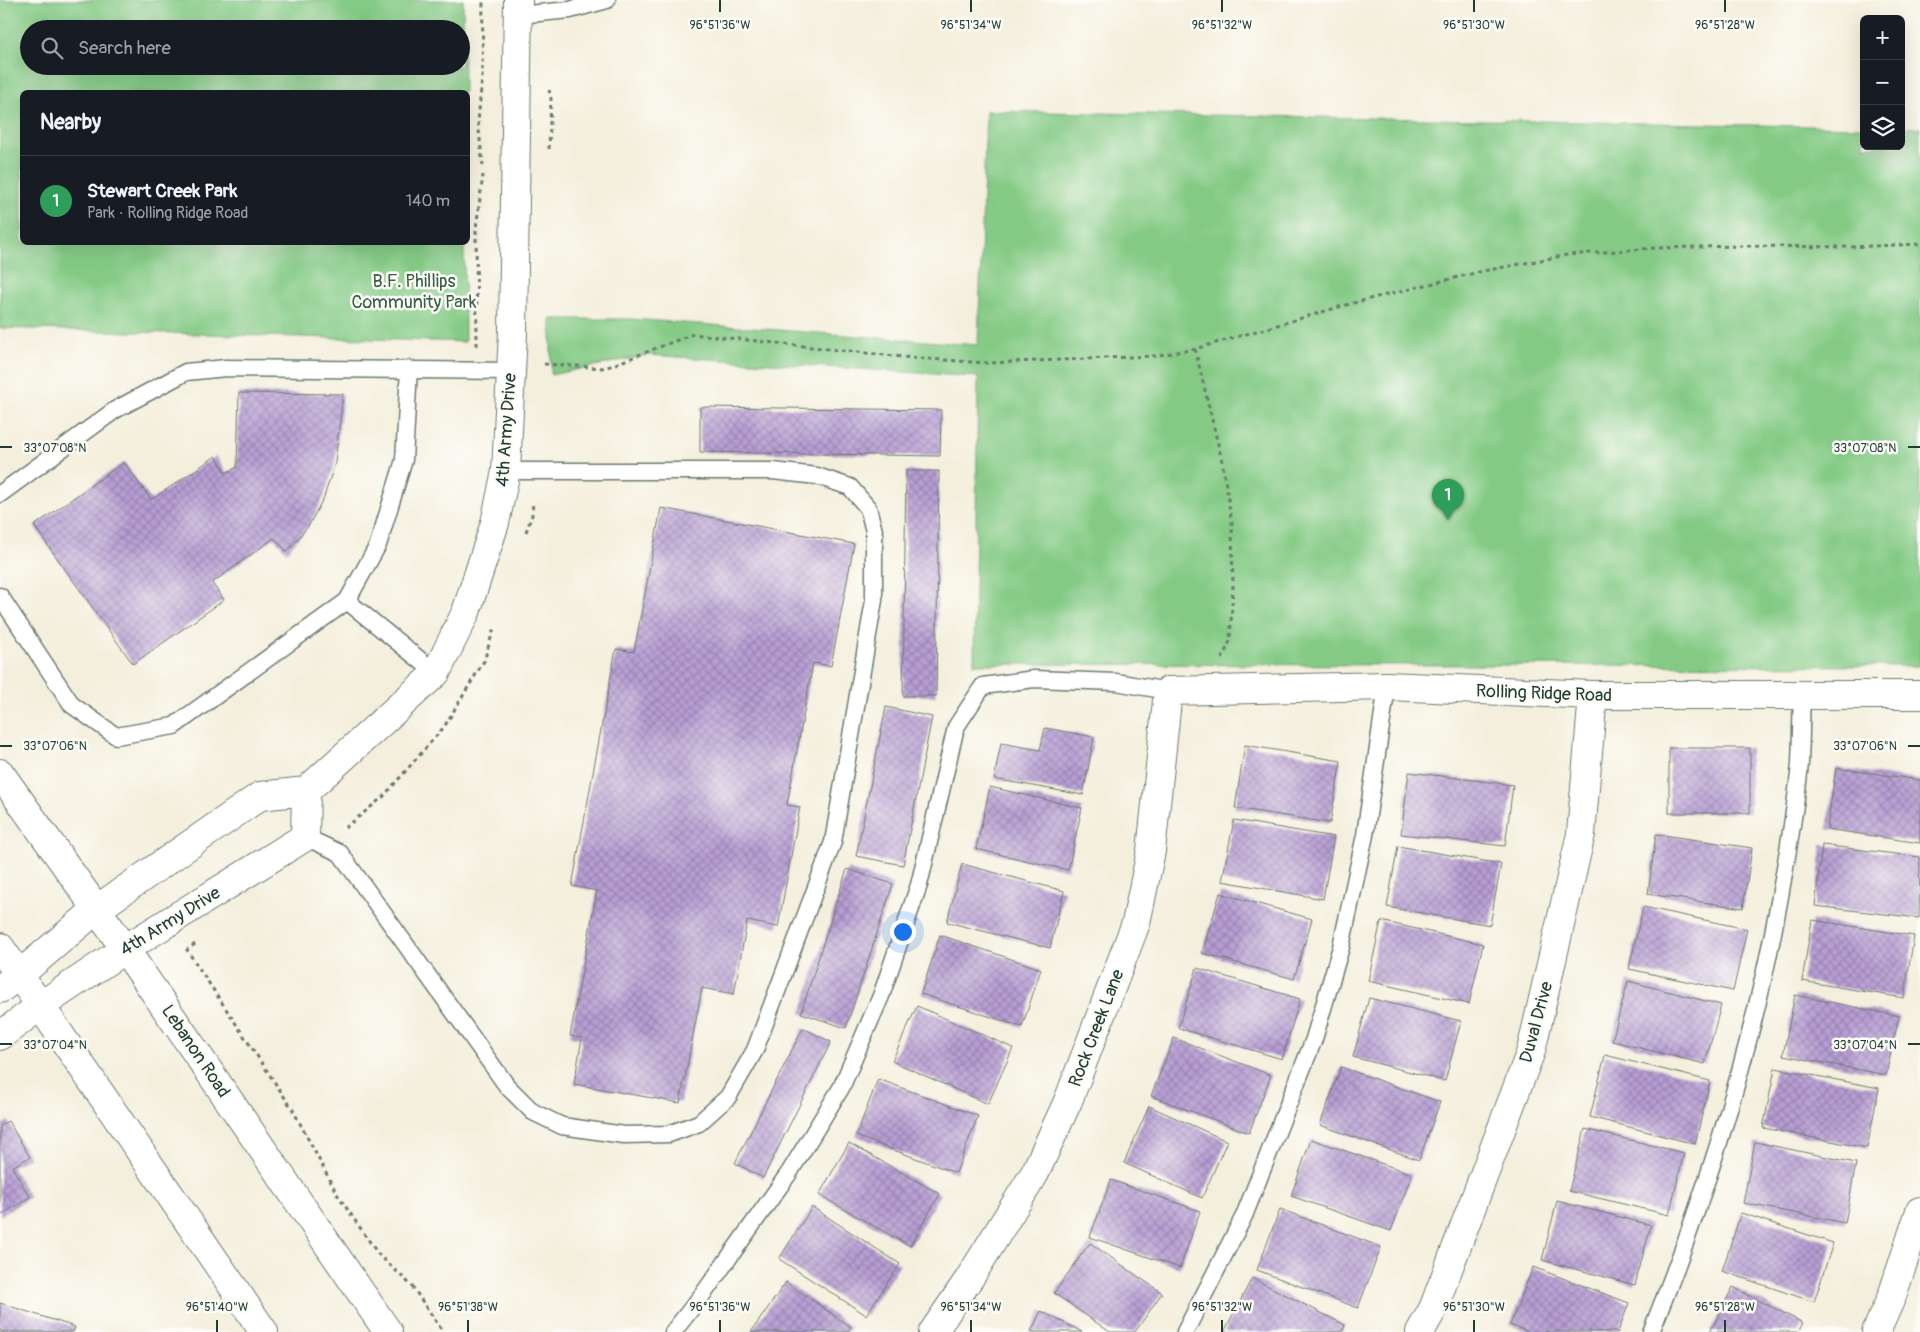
<!DOCTYPE html>
<html lang="en">
<head>
<meta charset="utf-8">
<style>
  body { margin:0; font-family:Pangolin,sans-serif; background:#20242c; color:#f1f3f6 }
  .controls { position:absolute; right:15px; top:15px; display:grid; overflow:hidden; border-radius:8px; box-shadow:0 5px 20px #0002 }
  .controls button { width:45px; height:45px; display:grid; place-items:center; padding:0; border:0; border-bottom:1px solid #363941; background:#171b24; color:#f1f3f6; font:25px sans-serif }
  .you { position:absolute; left:902px; top:931px; width:18px; height:18px; margin:-12px; border:4px solid #fff; border-radius:50%; background:#1a73e8; box-shadow:0 0 0 8px #1a73e833 }
  .badge { display:grid; place-items:center; width:32px; height:32px; border-radius:50%; background:#c8321e; color:#fff; font-size:16px; font-weight:700 }
  .pin { position:absolute; translate:-50% -41px; filter:drop-shadow(0 1px 2px #0008) }
  .pin::after { content:''; position:absolute; top:26px; width:18px; height:15px; background:inherit; clip-path:polygon(0 0,100% 0,50% 100%) }
  .list { margin:0; padding:0; list-style:none }
  h2 { display:flex; justify-content:space-between; align-items:center; height:65px; margin:0; padding:0 20px; font-size:21px }
  h2 small { font-size:16px; font-weight:400; color:#9ea1a6 }
  .list li { display:grid; grid-template-columns:32px 1fr auto; gap:15px; align-items:center; box-sizing:border-box; height:90px; padding:0 20px; border-top:1px solid #363941 }
  .list b { display:block; font-size:19px; white-space:nowrap }
  .list p { margin:0; font-size:16px; white-space:nowrap; color:#9ea1a6 }
  .list em { font-size:16px; font-style:normal; color:#9ea1a6 }
  .icon { flex:none; width:28px; height:28px; fill:none; stroke:currentColor; stroke-width:2; stroke-linecap:round; stroke-linejoin:round }
  .map { position:relative; flex:none; width:1920px; height:1332px; overflow:hidden }
  .search { position:absolute; background:#171b24; box-shadow:0 5px 20px #0002; left:20px; top:20px; width:450px; height:55px; display:flex; align-items:center; gap:12px; box-sizing:border-box; padding:0 18px; border-radius:28px; color:#9ea1a6; font-size:19px }
  .panel { position:absolute; background:#171b24; box-shadow:0 5px 20px #0002; left:20px; top:90px; width:450px; height:155px; border-radius:8px }
  .map>svg:first-child { display:block }
</style>
</head>
<body>
<div class="map">
<svg width="1920" height="1332" viewBox="0 0 1920 1332">
  <defs>
    <pattern id="building-cross-hatch" width="8" height="8" patternUnits="userSpaceOnUse" patternTransform="scale(1.25)"><rect width="8" height="8" fill="#b89ed4"/><path d="M0 0l8 8M0 8l8-8" fill="none" stroke="#9582ad"/></pattern>
  </defs>
  <rect width="100%" height="100%" fill="#fdfcf7"/>
  <filter id="ink" filterUnits="userSpaceOnUse"><feTurbulence type="fractalNoise" baseFrequency=".02" numOctaves="2"/><feDisplacementMap in="SourceGraphic" scale="10" xChannelSelector="R" yChannelSelector="G"/><feConvolveMatrix kernelMatrix="1 2 1 2 8 2 1 2 1" color-interpolation-filters="sRGB"/></filter>
  <filter id="wash" filterUnits="userSpaceOnUse"><feTurbulence type="fractalNoise" baseFrequency=".0096" numOctaves="4" result="noise"/><feDisplacementMap in="SourceGraphic" scale="20" xChannelSelector="R" yChannelSelector="G"/><feGaussianBlur stdDeviation="1.12" result="paint"/><feColorMatrix in="noise" values="0 0 0 0 0 0 0 0 0 0 0 0 0 0 0 0 0 1.4 0 .05"/><feComposite in="paint" operator="in"/></filter>
  <g filter="url(#wash)">
    <rect width="100%" height="100%" fill="#f4efdd"/>
    <g fill="#84ca85" stroke="#52845c" fill-rule="evenodd">
      <path d="M0 0H463L464 92H22V242L464 243 465 342 0 328ZM29 29H461V66H29Z"/>
      <path d="M986 111 1864 127V146H1901V127L1920 128V666L974 664 978 377 648 355 551 375V319H632L978 345Z"/>
    </g>
    <g id="blocks">
      <g fill="url(#building-cross-hatch)">
        <path d="M239 393 343 394 335 463 324 497 309 525 287 552 274 538 212 583 224 600 133 664 34 526 124 462 151 500 216 456 226 473 237 467Z"/>
        <path d="M700 407 941 410 940 456 700 452Z"/>
        <path d="M906 471H939L936 696H903Z"/>
        <path d="M661 508 854 544 831 666 813 663 787 805 800 807 778 927 747 921 734 994 702 988 680 1103 574 1084 582 1038 570 1036 597 891 572 886 616 649 634 652Z"/>
        <path d="M886 707 932 717 903 865 856 856Z"/>
        <path d="M1045 728 1094 737 1083 795 994 779 1001 743 1040 750Z"/>
        <path d="M1245 745 1341 761 1330 823 1235 808Z"/>
        <rect x="1669" y="748" width="81" height="65"/>
        <path d="M1836 768 1920 780V843L1827 829Z"/>
        <path d="M1409 772 1513 785 1505 846 1401 834Z"/>
        <path d="M990 787 1082 808 1068 870 976 849Z"/>
        <path d="M1234 820 1334 837 1323 899 1222 881Z"/>
        <path d="M1656 834 1752 848 1743 908 1648 894Z"/>
        <path d="M1822 845 1920 857 1919 918 1815 906Z"/>
        <path d="M1398 846 1501 864 1490 925 1387 907Z"/>
        <path d="M962 864 1064 891 1050 948 947 922Z"/>
        <path d="M847 869 893 884 846 1028 801 1013Z"/>
        <path d="M1220 893 1312 919 1294 979 1202 953Z"/>
        <path d="M1643 907 1747 929 1733 991 1629 969Z"/>
        <path d="M1812 920 1914 936 1904 998 1802 981Z"/>
        <path d="M1381 921 1483 944 1469 1004 1368 981Z"/>
        <path d="M940 935 1041 969 1022 1027 921 994Z"/>
        <path d="M1197 968 1300 999 1282 1059 1178 1028Z"/>
        <path d="M1628 981 1721 1005 1705 1064 1612 1041Z"/>
        <path d="M1795 995 1899 1016 1886 1075 1783 1055Z"/>
        <path d="M1369 998 1461 1021 1445 1081 1353 1057Z"/>
        <path d="M917 1006 1013 1048 988 1104 892 1061Z"/>
        <path d="M803 1028 831 1042 763 1178 735 1163Z"/>
        <path d="M1174 1038 1271 1075 1249 1133 1151 1096Z"/>
        <path d="M1605 1055 1710 1081 1695 1144 1590 1117Z"/>
        <path d="M1341 1067 1440 1102 1419 1160 1320 1125Z"/>
        <path d="M1775 1068 1879 1088 1867 1148 1763 1128Z"/>
        <path d="M878 1079 978 1116 956 1173 856 1136Z"/>
        <path d="M1149 1106 1227 1141 1202 1198 1124 1163Z"/>
        <path d="M8 1121 30 1157 12 1167 30 1197 0 1216V1126Z"/>
        <path d="M1585 1129 1684 1153 1669 1215 1569 1191Z"/>
        <path d="M1311 1139 1412 1174 1391 1231 1291 1196Z"/>
        <path d="M1755 1142 1856 1163 1845 1223 1743 1203Z"/>
        <path d="M849 1143 940 1194 910 1246 819 1195Z"/>
        <path d="M1111 1180 1200 1211 1180 1268 1090 1237Z"/>
        <path d="M1557 1201 1651 1225 1635 1285 1542 1260Z"/>
        <path d="M812 1207 900 1264 866 1315 779 1259Z"/>
        <path d="M1280 1209 1381 1247 1358 1308 1257 1270Z"/>
        <path d="M1741 1213 1833 1243 1814 1302 1722 1271Z"/>
        <path d="M1090 1243 1162 1293 1135 1332H1110L1054 1293Z"/>
        <path d="M1533 1267 1629 1303 1618 1332H1529L1510 1325Z"/>
        <path d="M1252 1278 1345 1325 1342 1332H1224Z"/>
        <path d="M786 1282 851 1327 847 1332H751Z"/>
        <path d="M1733 1287 1803 1323 1798 1332H1710Z"/>
        <path d="M0 1303 75 1327 73 1332H0Z"/>
        <path d="M1041 1311 1082 1332H1031Z"/>
      </g>
    </g>
  </g>
  <g filter="url(#ink)">
    <use href="#blocks" fill-opacity="0" stroke="#6a7b6f" stroke-width="1"/>
    <g fill="none" stroke-linecap="round" stroke-linejoin="round">
      <defs>
        <g id="lane">
          <path d="M518 15 570 10 607 0"/>
          <path d="M0 494 115 410 186 372 226 368 510 371"/>
          <path d="M0 596 72 705 116 736 174 726 347 601 436 673"/>
          <path d="M347 601 378 545 404 460 409 369"/>
          <path d="M305 837 340 853 507 1086 533 1112 562 1126 624 1135 669 1134 699 1123 728 1097 755 1050 833 842 874 600V531L868 508 850 487 817 476 773 471H506"/>
          <path d="M673 1332 706 1290 789 1173 841 1088 881 996 919 885 956 727 983 686 1034 679 1116 682 1168 691"/>
          <path d="M1185 1332 1244 1216 1314 1039 1341 947 1365 835 1387 686"/>
          <path d="M1651 1332C1707 1193 1752 1049 1779 902 1787 856 1796 809 1800 763 1801 741 1801 718 1802 695"/>
        </g>
        <g id="street">
          <path d="M0 989 19 975"/>
          <path d="M0 1036 40 1006"/>
          <path d="M933 1332 969 1279 1035 1173 1068 1101 1136 923 1151 851 1168 691 1387 686 1593 695H1920"/>
          <path d="M1420 1332 1433 1309 1531 1051 1581 834 1593 695"/>
          <path d="M1876 1332 1892 1296 1920 1211"/>
        </g>
        <g id="secondary">
          <path d="M0 773 125 949 388 1332"/>
          <path d="M0 947 264 1332"/>
          <path d="M19 975 97 909 260 796 306 791 436 673 466 612 495 523 506 471 513 332 518 0"/>
          <path d="M40 1006 125 949 305 837 306 791"/>
        </g>
      </defs>
      <use href="#lane" stroke="#6a7b6f" stroke-width="19"/>
      <use href="#street" stroke="#6a7b6f" stroke-width="30"/>
      <use href="#secondary" stroke="#6a7b6f" stroke-width="30"/>
      <g stroke="#6a7b6f" stroke-width="3" stroke-dasharray="4 4" stroke-linecap="butt">
        <path d="M549 149 551 98 549 90"/>
        <path d="M483 166 478 122 482 77 483 0"/>
        <path d="M477 346 476 229 483 175"/>
        <path d="M1195 349 1222 461 1232 523 1233 587 1230 641 1222 659"/>
        <path d="M544 364 605 368 693 334 912 358 989 363 1154 356 1195 349 1353 303 1483 271 1567 255 1654 248 1742 246 1849 247 1920 244"/>
        <path d="M526 532 532 515 533 502"/>
        <path d="M345 828 383 797 444 727 484 661 494 628"/>
        <path d="M195 944 187 950 293 1110 337 1194 378 1254 412 1286 443 1332"/>
      </g>
      <use href="#lane" stroke="#fff" stroke-width="16"/>
      <use href="#street" stroke="#fff" stroke-width="28"/>
      <use href="#secondary" stroke="#fff" stroke-width="28"/>
    </g>
  </g>
  <path fill="none" stroke="#1f3d34" stroke-width="2" d="M720 0V12M971 0V12M1222 0V12M1474 0V12M1725 0V12M0 447H12M1908 447H1920M0 746H12M1908 746H1920M0 1044H12M1908 1044H1920M217 1320V1332M468 1320V1332M720 1320V1332M971 1320V1332M1222 1320V1332M1474 1320V1332M1725 1320V1332"/>
  <g text-anchor="middle" stroke-width="5" stroke-linejoin="round" paint-order="stroke">
    <g font-size="18" fill="#386048" stroke="#fdfcf7">
      <text x="414" y="287">B.F. Phillips<tspan x="414" dy="21">Community Park</tspan></text>
    </g>
    <g font-size="18" fill="#1f3d34" stroke="#fdfcf7">
      <text transform="translate(506 430) rotate(-86)" y="6">4th Army Drive</text>
      <text transform="translate(1544 693) rotate(2)" y="6">Rolling Ridge Road</text>
      <text transform="translate(170 921) rotate(-32)" y="6">4th Army Drive</text>
      <text transform="translate(1536 1022) rotate(-75)" y="6">Duval Drive</text>
      <text transform="translate(1096 1028) rotate(-69)" y="6">Rock Creek Lane</text>
      <text transform="translate(196 1051) rotate(56)" y="6">Lebanon Road</text>
    </g>
  </g>
  <g font-size="12" text-anchor="middle" fill="#1f3d34" stroke="#fdfcf7" stroke-width="5" stroke-linejoin="round" paint-order="stroke">
    <text x="720" y="29">96°51'36"W</text>
    <text x="971" y="29">96°51'34"W</text>
    <text x="1222" y="29">96°51'32"W</text>
    <text x="1474" y="29">96°51'30"W</text>
    <text x="1725" y="29">96°51'28"W</text>
    <text x="55" y="452">33°07'08"N</text>
    <text x="1865" y="452">33°07'08"N</text>
    <text x="55" y="750">33°07'06"N</text>
    <text x="1865" y="750">33°07'06"N</text>
    <text x="55" y="1049">33°07'04"N</text>
    <text x="1865" y="1049">33°07'04"N</text>
    <text x="217" y="1311">96°51'40"W</text>
    <text x="468" y="1311">96°51'38"W</text>
    <text x="720" y="1311">96°51'36"W</text>
    <text x="971" y="1311">96°51'34"W</text>
    <text x="1222" y="1311">96°51'32"W</text>
    <text x="1474" y="1311">96°51'30"W</text>
    <text x="1725" y="1311">96°51'28"W</text>
  </g>
</svg>
<div class="controls">
<button>+</button>
<button>−</button>
<button><svg class="icon" aria-label="layers" viewBox="0 0 24 24"><path d="M12 4l9 5-9 5-9-5zM3 14l9 5 9-5"/></svg></button>
</div>
<div class="you"></div>
<div class="pin badge" style="left:1448px;top:520px;background:#2e9e5b">1</div>
<div class="search"><svg class="icon" aria-label="search" viewBox="0 0 24 24"><circle cx="10" cy="10" r="6"/><path d="M15 15l6 6"/></svg>Search here</div>
<section class="panel">
<h2>Nearby<small></small></h2>
<ul class="list">
<li><span class="badge" style="background:#2e9e5b">1</span><div><b>Stewart Creek Park</b><p>Park · Rolling Ridge Road</p></div><em>140 m</em></li>
</ul>
</section>
</div>
</body>
</html>
